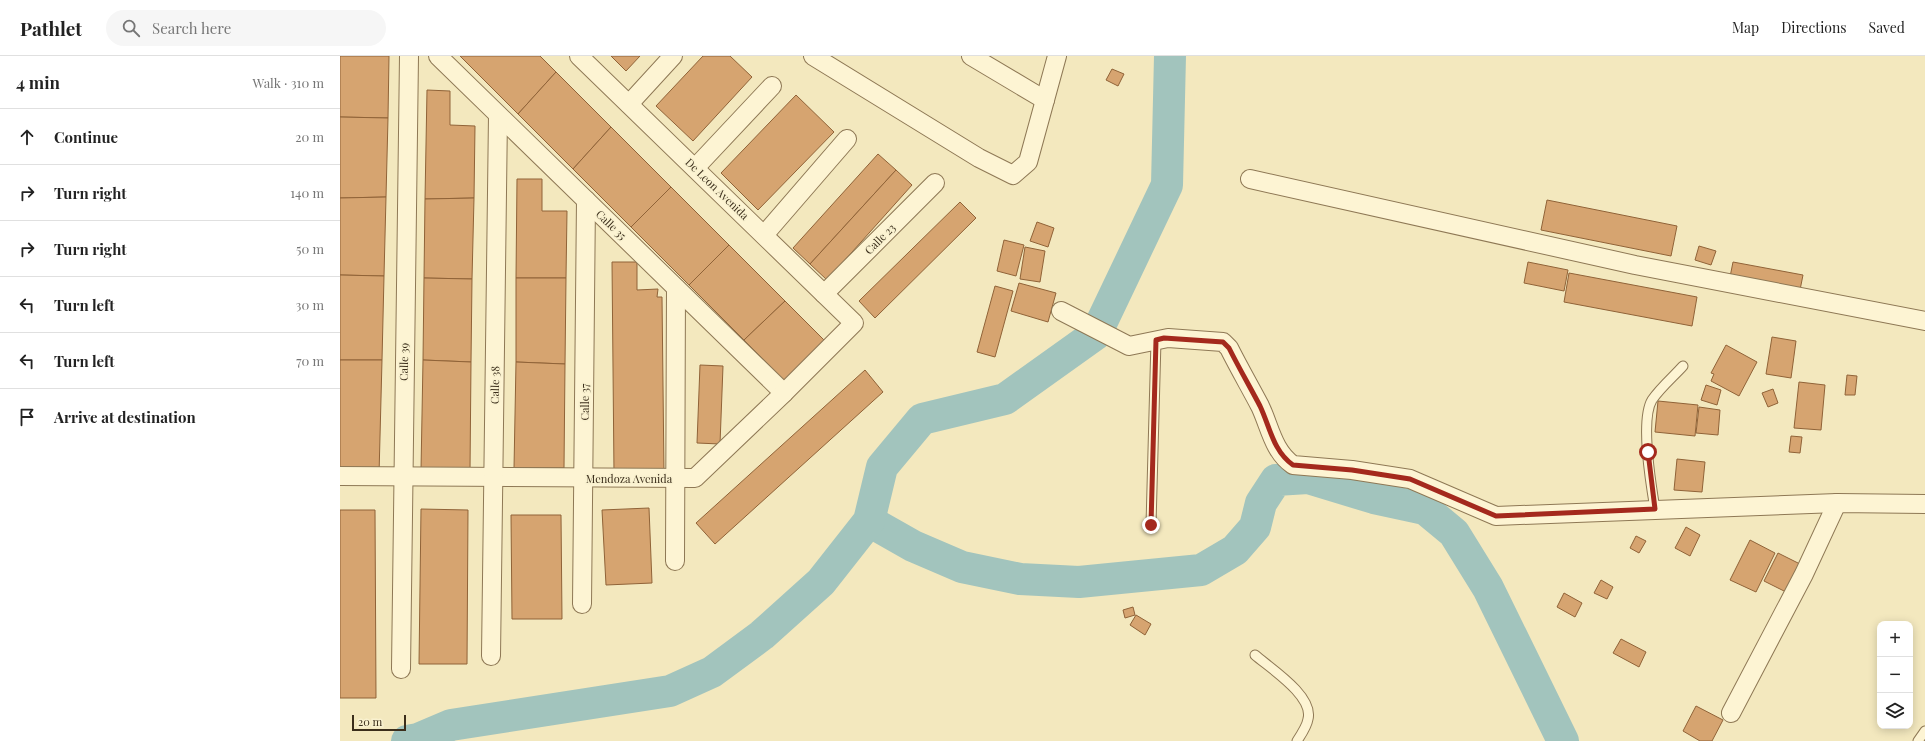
<!DOCTYPE html>
<html lang="en">
<head>
<meta charset="utf-8">
<style>
  body { margin:0; font-family:"Playfair Display",serif; background:#f6f6f6; color:#222 }
  .controls { position:absolute; right:12px; bottom:12px; display:grid; overflow:hidden; border-radius:8px; box-shadow:0 2px 10px #0003 }
  .controls button { width:36px; height:36px; display:grid; place-items:center; padding:0; border:0; border-bottom:1px solid #e0e0e0; background:#fff; color:#222; font:20px sans-serif }
  .scale { position:absolute; left:12px; bottom:10px; width:54px; box-sizing:border-box; padding-left:4px; border:2px solid #3b2e1b; border-top:0; font-size:11px; line-height:14px; white-space:nowrap; color:#3b2e1b; -webkit-text-stroke:3px #f9f1cf; paint-order:stroke }
  .stop { position:absolute; width:12px; height:12px; margin:-9px; border:3px solid #a4291d; border-radius:50%; background:#fff }
  .stop.end { background:#a4291d; border-color:#fff; box-shadow:0 1px 4px #0008 }
  .list { margin:0; padding:0; list-style:none }
  h2 { display:flex; justify-content:space-between; align-items:center; height:52px; margin:0; padding:0 16px; font-size:17px }
  h2 small { font-size:13px; font-weight:400; color:#767676 }
  .list li { display:grid; grid-template-columns:26px 1fr auto; gap:12px; align-items:center; box-sizing:border-box; height:56px; padding:0 16px; border-top:1px solid #e0e0e0 }
  .list b { display:block; font-size:15px; white-space:nowrap }
  .list em { font-size:13px; font-style:normal; color:#767676 }
  .icon { flex:none; width:22px; height:22px; fill:none; stroke:currentColor; stroke-width:2; stroke-linecap:round; stroke-linejoin:round }
  .map { position:relative; flex:none; width:1585px; height:685px; overflow:hidden }
  header { display:flex; align-items:center; gap:24px; box-sizing:border-box; height:56px; padding:0 20px; background:#fff; border-bottom:1px solid #e0e0e0 }
  header strong { font-size:19px }
  nav { display:flex; gap:22px; margin-inline-start:auto; font-size:14px }
  .search { width:280px; height:36px; background:#f6f6f6; display:flex; align-items:center; gap:10px; box-sizing:border-box; padding:0 14px; border-radius:22px; color:#767676; font-size:15px }
  main { display:flex }
  aside { flex:1; background:#fff }
  .map>svg:first-child { display:block }
</style>
</head>
<body>
<header>
<strong>Pathlet</strong>
<div class="search"><svg class="icon" aria-label="search" viewBox="0 0 24 24"><circle cx="10" cy="10" r="6"/><path d="M15 15l6 6"/></svg>Search here</div>
<nav><a>Map</a><a>Directions</a><a>Saved</a></nav>
</header>
<main>
<aside>
<h2>4 min<small>Walk · 310 m</small></h2>
<ul class="list">
<li><svg class="icon" aria-label="ahead" viewBox="0 0 24 24"><path d="M12 20V5M6 11l6-6 6 6"/></svg><div><b>Continue</b></div><em>20 m</em></li>
<li><svg class="icon" aria-label="right" viewBox="0 0 24 24"><path d="M7 20v-9h11M14 6l5 5-5 5"/></svg><div><b>Turn right</b></div><em>140 m</em></li>
<li><svg class="icon" aria-label="right" viewBox="0 0 24 24"><path d="M7 20v-9h11M14 6l5 5-5 5"/></svg><div><b>Turn right</b></div><em>50 m</em></li>
<li><svg class="icon" aria-label="left" viewBox="0 0 24 24"><path d="M17 20v-9H6M10 6l-5 5 5 5"/></svg><div><b>Turn left</b></div><em>30 m</em></li>
<li><svg class="icon" aria-label="left" viewBox="0 0 24 24"><path d="M17 20v-9H6M10 6l-5 5 5 5"/></svg><div><b>Turn left</b></div><em>70 m</em></li>
<li><svg class="icon" aria-label="arrive" viewBox="0 0 24 24"><path d="M6 21V4h12l-3 4 3 4H6"/></svg><div><b>Arrive at destination</b></div></li>
</ul>
</aside>
<div class="map">
<svg width="1585" height="685" viewBox="0 0 1585 685">
  <rect width="100%" height="100%" fill="#f3e8be"/>
  <g fill="none" stroke-linecap="round" stroke-linejoin="round">
    <g stroke="#a2c4bd" stroke-width="32">
      <path d="M529 465 573 490 622 511 680 523 739 526 861 514 895 494 915 471 921 447 936 424 968 422 1034 442 1085 453 1114 477 1148 532 1223 685"/>
      <path d="M67 685 78 683 111 669 330 635 372 616 422 579 481 526 529 465 542 411 582 363 665 343 756 278 827 129 830 0"/>
    </g>
  </g>
  <g fill="#d6a470" stroke="#906338">
    <path d="M0 0H49L48 62 0 61Z"/>
    <path d="M120 0H200L216 16 178 58Z"/>
    <path d="M271 0H300L286 15Z"/>
    <path d="M363 0H390L412 21 353 85 316 50Z"/>
    <path d="M772 13 784 18 778 30 766 24Z"/>
    <path d="M216 16 271 71 233 113 178 58Z"/>
    <path d="M87 34 110 35V69L135 70 134 142 85 143Z"/>
    <path d="M456 39 494 76 418 154 381 117Z"/>
    <path d="M0 61 48 62 46 141 0 142Z"/>
    <path d="M271 71 331 131 291 171 233 113Z"/>
    <path d="M538 98 556 114 470 208 453 192Z"/>
    <path d="M556 114 572 129 487 224 470 208Z"/>
    <path d="M177 123H202V155H227L226 222H176Z"/>
    <path d="M331 131 389 189 349 229 291 171Z"/>
    <path d="M46 141 44 220 0 219V142Z"/>
    <path d="M134 142 132 223 84 222 85 143Z"/>
    <path d="M1207 144 1337 170 1331 200 1201 174Z"/>
    <path d="M620 146 636 162 535 262 519 245Z"/>
    <path d="M697 166 714 172 708 191 690 185Z"/>
    <path d="M664 184 684 189 676 220 657 215Z"/>
    <path d="M389 189 445 245 404 284 349 229Z"/>
    <path d="M1359 190 1376 195 1371 209 1355 204Z"/>
    <path d="M685 191 705 195 700 226 680 223Z"/>
    <path d="M272 206H297V234L318 233 317 241H322L324 418H274Z"/>
    <path d="M1188 206 1228 214 1224 235 1184 227Z"/>
    <path d="M1393 206 1463 219 1460 234 1390 221Z"/>
    <path d="M1229 217 1357 241 1352 270 1224 246Z"/>
    <path d="M0 219 44 220 42 304H0Z"/>
    <path d="M84 222 132 223 131 306 83 304Z"/>
    <path d="M176 222H226L225 308 176 306Z"/>
    <path d="M679 227 716 237 708 266 671 255Z"/>
    <path d="M655 230 673 235 655 301 637 296Z"/>
    <path d="M445 245 485 285 445 325 404 284Z"/>
    <path d="M1432 281 1456 285 1451 322 1426 318Z"/>
    <path d="M1386 289 1417 306 1399 340 1371 325 1374 318 1371 317Z"/>
    <path d="M0 304H42L39 419 0 417Z"/>
    <path d="M83 304 131 306 130 415 81 414Z"/>
    <path d="M176 306 225 308 224 412H174Z"/>
    <path d="M360 309 383 310 380 388 357 387Z"/>
    <path d="M525 314 543 336 375 488 356 467Z"/>
    <path d="M1507 319 1517 320 1515 339H1505Z"/>
    <path d="M1459 326 1485 329 1481 374 1454 372Z"/>
    <path d="M1366 329 1381 334 1377 349 1361 344Z"/>
    <path d="M1433 333 1438 347 1428 351 1422 337Z"/>
    <path d="M1318 345 1358 349 1355 380 1315 376Z"/>
    <path d="M1359 351 1380 354 1378 379 1356 377Z"/>
    <path d="M1451 380 1462 381 1460 397 1449 396Z"/>
    <path d="M1337 403 1365 406 1362 436 1334 434Z"/>
    <path d="M309 452 312 527 266 529 262 454Z"/>
    <path d="M81 453 128 454 127 608H79Z"/>
    <path d="M0 454H35L36 642H0Z"/>
    <path d="M171 459H221L222 563H172Z"/>
    <path d="M1346 471 1360 479 1350 500 1335 492Z"/>
    <path d="M1296 480 1306 485 1299 497 1290 492Z"/>
    <path d="M1410 484 1435 497 1416 536 1390 524Z"/>
    <path d="M1438 497 1464 510 1450 538 1424 525Z"/>
    <path d="M1261 524 1273 531 1267 543 1254 537Z"/>
    <path d="M1224 537 1242 547 1235 561 1217 551Z"/>
    <path d="M793 551 795 559 785 562 783 554Z"/>
    <path d="M796 559 811 568 805 579 790 569Z"/>
    <path d="M1281 583 1306 596 1299 611 1273 597Z"/>
    <path d="M1356 650 1383 664 1372 685H1360L1343 675Z"/>
  </g>
  <g fill="none" stroke-linecap="round" stroke-linejoin="round">
    <defs>
      <g id="service">
        <path d="M1315 453C1311 429 1300 364 1312 344 1320 332 1334 320 1343 310"/>
        <path d="M811 469 816 284"/>
        <path d="M915 599C930 612 974 640 968 663 967 670 961 679 957 685"/>
        <path d="M1578 685 1585 675"/>
      </g>
      <g id="minor">
        <path d="M98 0 444 337"/>
        <path d="M473 0 639 102 673 119 688 106 717 0"/>
        <path d="M631 0 705 44"/>
        <path d="M289 48 333 0"/>
        <path d="M355 112 432 30"/>
        <path d="M910 123 1295 209 1585 265"/>
        <path d="M424 179 507 83"/>
        <path d="M484 238 595 127"/>
        <path d="M721 255 789 290 828 282 883 286 889 292C899 312 910 331 920 350 930 371 933 395 953 409L1012 414 1070 423 1156 460 1497 447 1585 448"/>
        <path d="M0 420 355 422 444 337 514 267 239 0"/>
        <path d="M335 505 336 232"/>
        <path d="M242 548 246 144"/>
        <path d="M151 600 158 59"/>
        <path d="M61 613 69 0"/>
        <path d="M1391 657 1464 518 1497 447"/>
      </g>
    </defs>
    <use href="#service" stroke="#8e7855" stroke-width="11"/>
    <use href="#minor" stroke="#8e7855" stroke-width="20"/>
    <use href="#service" stroke="#fdf4d3" stroke-width="9"/>
    <use href="#minor" stroke="#fdf4d3" stroke-width="18"/>
  </g>
  <g fill="none" stroke-linecap="round" stroke-linejoin="round">
    <path stroke="#a4291d" stroke-width="5" d="M811 469 816 284 824 282 883 286 889 292C899 312 910 331 920 350 930 371 933 395 953 409L1012 414 1070 423 1156 460 1315 453 1308 396"/>
  </g>
  <g text-anchor="middle" stroke-width="3" stroke-linejoin="round" paint-order="stroke">
    <g font-size="11" fill="#3b2e1b" stroke="#f9f1cf">
      <text transform="translate(377 133) rotate(44)" y="4">De Leon Avenida</text>
      <text transform="translate(271 169) rotate(44)" y="4">Calle 35</text>
      <text transform="translate(540 183) rotate(-45)" y="4">Calle 23</text>
      <text transform="translate(64 306) rotate(-89)" y="4">Calle 39</text>
      <text transform="translate(155 329) rotate(-89)" y="4">Calle 38</text>
      <text transform="translate(245 346) rotate(-90)" y="4">Calle 37</text>
      <text x="289" y="427">Mendoza Avenida</text>
    </g>
  </g>
</svg>
<div class="controls">
<button>+</button>
<button>−</button>
<button><svg class="icon" aria-label="layers" viewBox="0 0 24 24"><path d="M12 4l9 5-9 5-9-5zM3 14l9 5 9-5"/></svg></button>
</div>
<div class="scale">20 m</div>
<div class="stop" style="left:1308px;top:396px"></div>
<div class="stop end" style="left:811px;top:469px"></div>
</div>
</main>
</body>
</html>
